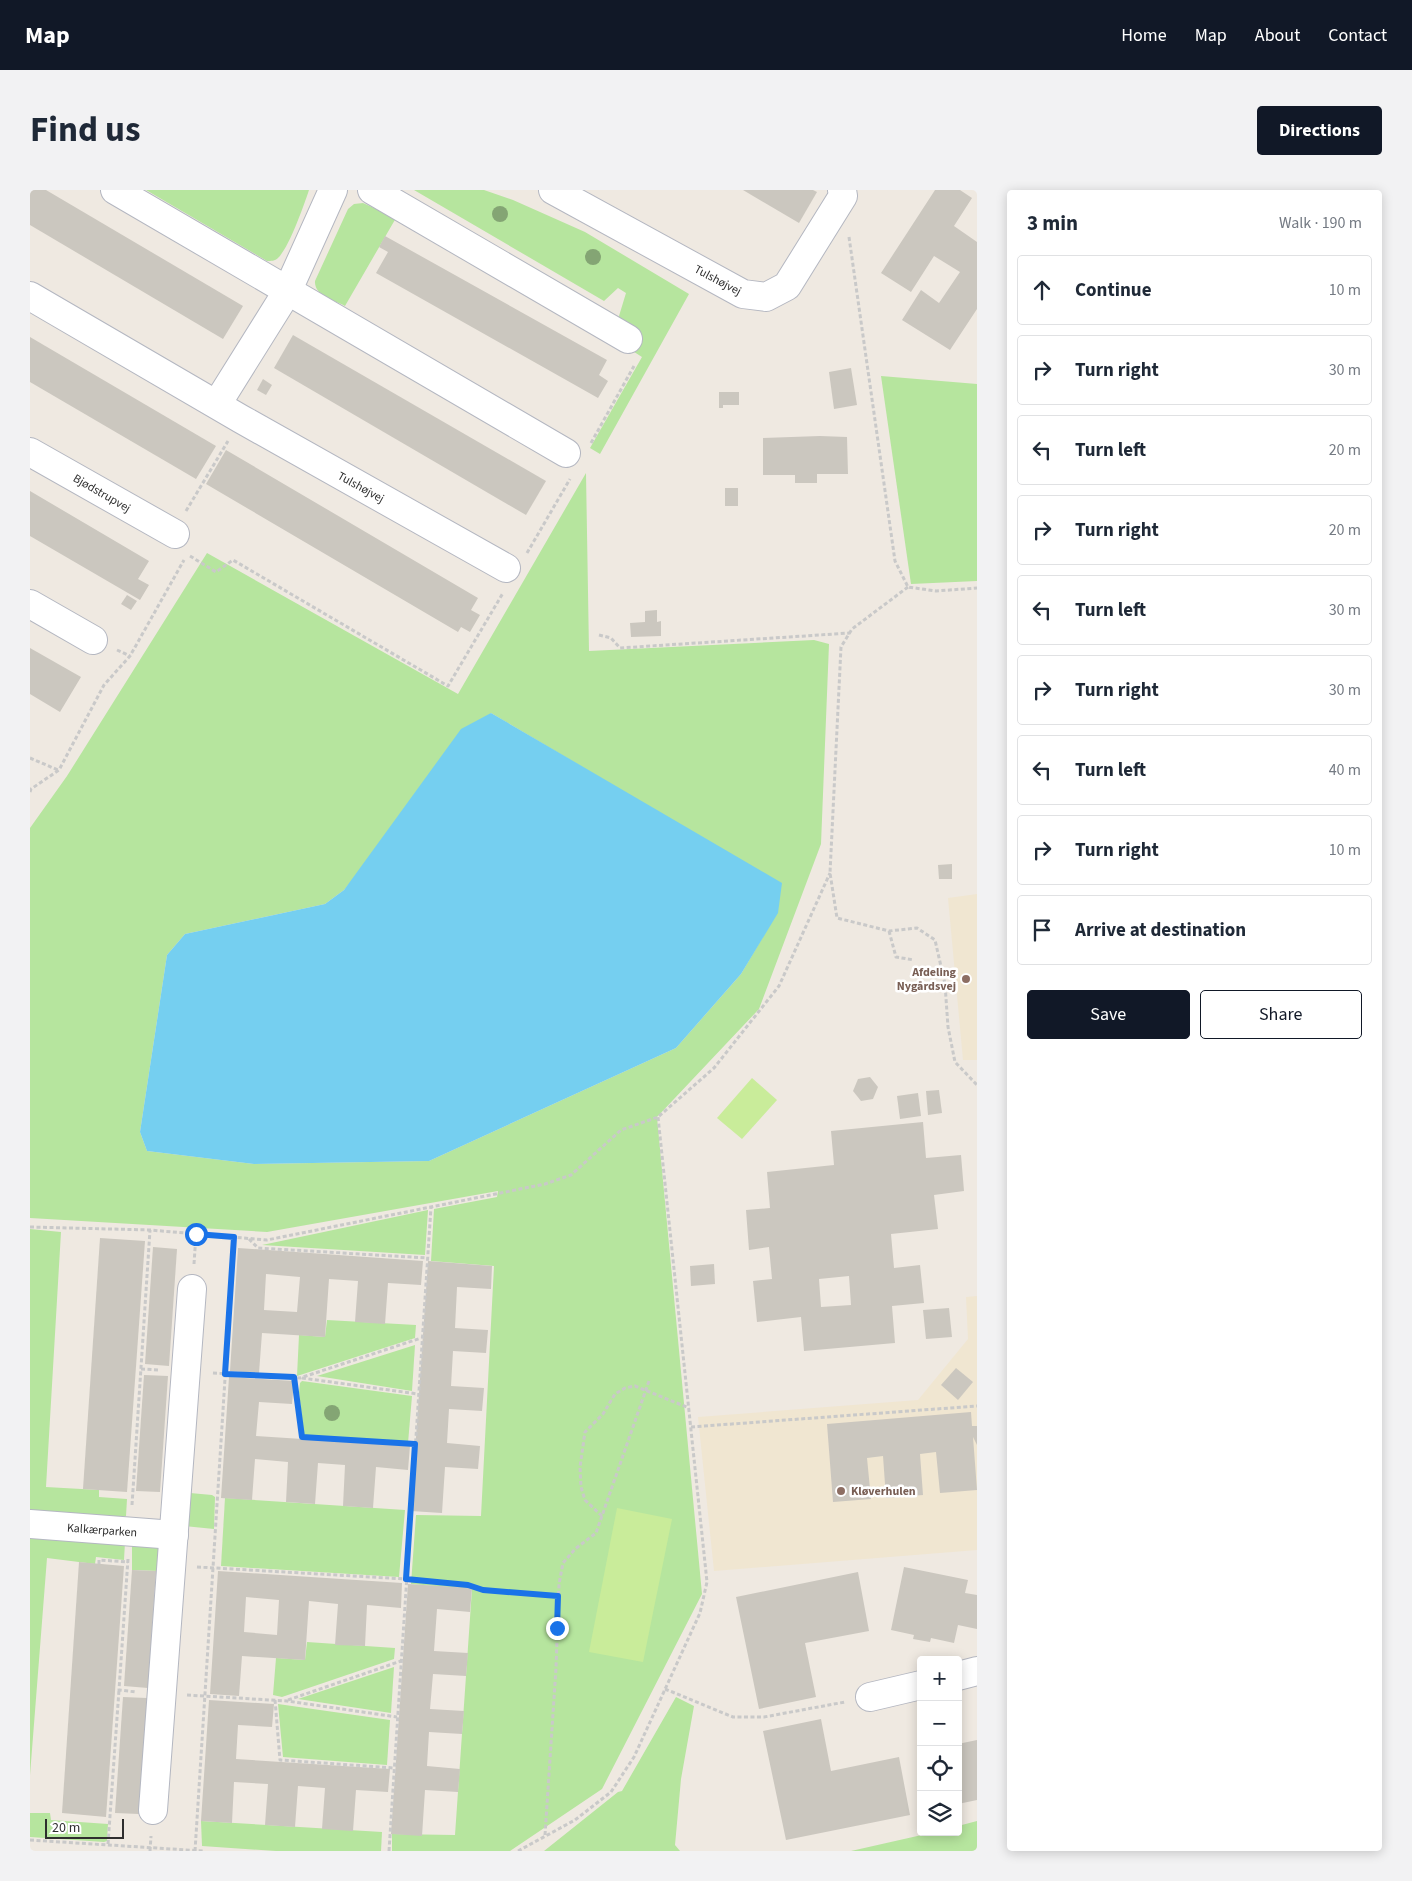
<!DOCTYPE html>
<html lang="en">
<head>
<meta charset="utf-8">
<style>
  body { margin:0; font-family:"Source Sans 3",sans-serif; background:#f2f2f3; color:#1f2937 }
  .controls { position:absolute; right:15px; bottom:15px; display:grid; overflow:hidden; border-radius:5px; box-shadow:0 2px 12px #0003 }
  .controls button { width:45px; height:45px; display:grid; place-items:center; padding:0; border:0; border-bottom:1px solid #e0e1e3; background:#fff; color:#1f2937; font:25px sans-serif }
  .scale { position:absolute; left:15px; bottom:12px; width:79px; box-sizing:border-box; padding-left:5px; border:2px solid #2e2e2e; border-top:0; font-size:14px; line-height:18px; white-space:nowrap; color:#2e2e2e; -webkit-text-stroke:4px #fff; paint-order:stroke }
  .stop { position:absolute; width:15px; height:15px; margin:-11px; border:4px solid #1a73e8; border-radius:50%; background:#fff }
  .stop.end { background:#1a73e8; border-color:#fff; box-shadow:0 1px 5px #0008 }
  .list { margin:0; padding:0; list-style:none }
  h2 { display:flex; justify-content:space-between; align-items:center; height:65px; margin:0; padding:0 20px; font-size:21px }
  h2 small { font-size:16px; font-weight:400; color:#747a83 }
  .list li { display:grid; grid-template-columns:32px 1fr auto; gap:15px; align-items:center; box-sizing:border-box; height:70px; margin:0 10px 10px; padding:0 10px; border:1px solid #e0e1e3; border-radius:5px }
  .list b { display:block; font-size:19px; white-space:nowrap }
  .list em { font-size:16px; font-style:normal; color:#747a83 }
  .actions { display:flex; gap:10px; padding:15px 20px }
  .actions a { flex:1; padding:11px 0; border:1px solid #111827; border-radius:5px; text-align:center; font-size:18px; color:#111827 }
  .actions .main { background:#111827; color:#fff }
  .icon { flex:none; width:28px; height:28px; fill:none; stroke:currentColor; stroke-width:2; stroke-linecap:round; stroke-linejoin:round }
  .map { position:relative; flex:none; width:947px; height:1661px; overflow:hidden; border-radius:5px }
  header { display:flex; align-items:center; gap:30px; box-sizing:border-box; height:70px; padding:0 25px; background:#111827; color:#fff }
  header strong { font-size:24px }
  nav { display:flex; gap:28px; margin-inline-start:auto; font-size:18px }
  .intro { display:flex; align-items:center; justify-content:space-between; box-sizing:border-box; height:120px; padding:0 30px }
  h1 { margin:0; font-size:35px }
  .button { padding:12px 22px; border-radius:5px; background:#111827; color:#fff; font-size:18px; font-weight:700 }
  main { display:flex; gap:30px; padding:0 30px }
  aside { flex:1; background:#fff; border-radius:5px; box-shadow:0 2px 12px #0003 }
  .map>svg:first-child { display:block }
</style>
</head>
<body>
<header>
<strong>Map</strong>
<nav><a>Home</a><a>Map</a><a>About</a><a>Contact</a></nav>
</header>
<div class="intro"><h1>Find us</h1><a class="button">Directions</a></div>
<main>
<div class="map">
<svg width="947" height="1661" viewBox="0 0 947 1661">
  <rect width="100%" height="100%" fill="#efe9e1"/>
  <g fill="#f0e6d1">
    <path d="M947 704V870H933L918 708Z"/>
    <path d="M947 1106V1360L684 1381 668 1227 888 1210 938 1149 936 1107Z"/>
  </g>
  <g fill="#b6e59e" fill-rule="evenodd">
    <path d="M116 0H279C274 15 259 58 248 68 245 71 241 71 237 71Z"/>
    <path d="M384 0H454L483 10 555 42 659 104 570 264 560 258 612 167 598 158 589 126 596 103 588 98 574 111Z"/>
    <path d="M333 13 366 28 315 116C304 110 284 106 285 91L318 19 324 14Z"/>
    <path d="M851 186 947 194V391L881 394Z"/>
    <path d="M556 283 559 461 784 450 799 454 791 654 729 819 627 927 672 1404 572 1599 480 1661H362V1644L425 1645 442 1399 381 1394 386 1325 451 1326 464 1076 401 1071 404 1019 467 1007 468 1001 237 1042 0 1028V638L37 586 177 363 428 504ZM461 523 596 603 747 723 711 784 646 858 399 971 224 974 117 961 110 942 137 765 155 744 295 714 314 700Z"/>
    <path d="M398 1020 395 1065 232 1055Z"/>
    <path d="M0 1039 31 1042 16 1297 69 1300V1307L97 1309 96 1326 93 1327 0 1321Z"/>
    <path d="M297 1130 386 1135 385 1148 267 1186 269 1145 295 1147Z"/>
    <path d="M385 1155 382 1201 287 1186Z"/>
    <path d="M272 1191 382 1206 378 1253 274 1246 269 1202 270 1193Z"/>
    <path d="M160 1303 182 1305 185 1307 184 1339 154 1336Z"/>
    <path d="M195 1308 375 1320 369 1387 191 1376Z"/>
    <path d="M0 1345 95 1352 94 1370 66 1367 65 1374 17 1368 0 1585Z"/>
    <path d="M102 1353 125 1355 129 1359V1381L102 1380Z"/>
    <path d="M277 1452 365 1458 364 1469 252 1507 243 1505 246 1468 275 1470Z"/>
    <path d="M364 1477 361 1523 268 1509Z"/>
    <path d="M646 1507 664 1516 651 1589 645 1655 650 1661H514L588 1602 592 1601Z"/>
    <path d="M248 1514 360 1530 357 1575 253 1567Z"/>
    <path d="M0 1623H20L21 1630 78 1634 77 1651 74 1652 0 1647Z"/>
    <path d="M171 1631 352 1642 351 1661H246L172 1656Z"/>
    <path d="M947 1631V1661H821L905 1642H928V1636Z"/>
  </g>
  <g fill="#c9ec9a">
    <path d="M722 888 747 910 712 949 687 928Z"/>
    <path d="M587 1318 642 1329 613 1472 559 1462Z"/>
  </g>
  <path fill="#75cff0" d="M461 523 752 693 748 723 711 784 646 858 399 971 224 974 117 961 110 942 137 765 155 744 295 714 314 700 431 539Z"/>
  <g fill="#cbc7bf" fill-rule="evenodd">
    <path d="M0 0H16L213 116 193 149 0 35Z"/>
    <path d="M713 0H783L787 2 769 33Z"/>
    <path d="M905 0H930L942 8 924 36 947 52V119L920 160 872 130 891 100 909 113 930 82 904 66 881 102 851 83Z"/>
    <path d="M355 46 577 170 569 185 578 191 568 208 346 83 358 62 349 57Z"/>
    <path d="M263 145 516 291 496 325 244 178Z"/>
    <path d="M0 147 186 256 166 289 0 192Z"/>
    <path d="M821 178 827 215 804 219 799 182Z"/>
    <path d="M233 189 242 195 236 205 227 200Z"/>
    <path d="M689 202H709V215H693V218H689Z"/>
    <path d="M790 246 817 247 818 284H787V293H765V285H733V248Z"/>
    <path d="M196 260 448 408 441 420 450 425 440 442 431 437 428 442 176 294Z"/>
    <rect x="695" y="298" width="13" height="18"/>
    <path d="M0 301 119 371 108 389 119 395 110 410 0 346Z"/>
    <path d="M97 405 107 411 101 420 91 414Z"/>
    <path d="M627 420V432L631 431V446L601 447 600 433 615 432V421Z"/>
    <path d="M0 458 51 487 30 522 0 504Z"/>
    <path d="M922 674V689H909L908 675Z"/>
    <path d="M840 887 848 897 843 909 831 911 823 901 828 889Z"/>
    <path d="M909 900 912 923 898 925 896 901Z"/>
    <path d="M888 903 891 926 870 929 867 906Z"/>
    <path d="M893 932 896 968 931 965 934 1001 904 1005 908 1039 861 1044 864 1078 890 1075 894 1113 862 1116 865 1153 774 1161 771 1127 727 1132 723 1091 742 1089 739 1057 719 1060 716 1020 740 1018 737 982 804 975 801 941ZM819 1086 821 1115 791 1117 789 1089Z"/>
    <path d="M70 1048 115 1051 97 1302 53 1299Z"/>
    <path d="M123 1057 147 1059 139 1176 115 1174Z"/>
    <path d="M208 1058 393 1071 391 1095 358 1093 355 1134 325 1132 328 1091 299 1089 295 1147 232 1143 229 1183 200 1181ZM236 1084 270 1087 267 1122 234 1120Z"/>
    <path d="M398 1071 462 1076 461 1099 427 1097 425 1138 458 1140 456 1163 423 1161 421 1196 454 1198 452 1221 419 1219 417 1253 450 1256 448 1279 415 1277 412 1323 381 1321Z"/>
    <path d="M684 1074 685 1094 661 1096 660 1076Z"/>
    <path d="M919 1118 922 1147 896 1149 893 1120Z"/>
    <path d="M926 1178 943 1192 928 1210 911 1195Z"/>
    <path d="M114 1185 138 1186 130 1302 106 1301Z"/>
    <path d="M199 1187 264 1191 262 1214 229 1212 226 1246 380 1256 378 1280 346 1277 343 1318 313 1316 315 1275 288 1273 285 1314 256 1312 258 1272 225 1269 222 1310 191 1308Z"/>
    <path d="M941 1222 942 1236H947V1255L943 1247 947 1300 910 1303 906 1262 890 1264 893 1305 856 1308 853 1266 837 1268 841 1309 803 1312 797 1234Z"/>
    <path d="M49 1372 94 1376 76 1627 32 1623Z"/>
    <path d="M874 1377 938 1390 935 1403 947 1405V1439L928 1435 924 1453 901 1448 900 1452 883 1449 884 1445 861 1440Z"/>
    <path d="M102 1380 126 1381 118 1498 94 1496Z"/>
    <path d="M188 1381 372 1393 371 1418 337 1415 335 1456 305 1455 308 1414 279 1411 275 1470 212 1466 209 1506 180 1504ZM216 1407 249 1410 247 1445 214 1442Z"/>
    <path d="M828 1382 839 1441 775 1453 786 1507 729 1519 706 1407Z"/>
    <path d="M378 1394 442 1398 440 1422 407 1419 404 1461 438 1463 436 1486 403 1484 400 1519 434 1521 432 1544 399 1542 397 1576 430 1579 428 1602 395 1600 392 1646 361 1644Z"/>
    <path d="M93 1507 117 1508 109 1624 85 1623Z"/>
    <path d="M179 1510 244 1514 242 1537 208 1535 206 1569 360 1579 358 1602 326 1600 323 1641 292 1639 295 1598 268 1596 265 1637 235 1635 238 1594 204 1592 202 1633 171 1631Z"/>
    <path d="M791 1529 801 1581 869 1567 880 1625 756 1650 733 1541Z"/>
    <path d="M947 1550V1610L928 1614V1554Z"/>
  </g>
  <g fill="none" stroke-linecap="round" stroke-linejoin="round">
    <defs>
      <g id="minor">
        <path d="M85 0 536 263"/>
        <path d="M342 0 598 149"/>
        <path d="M523 0 713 104 736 107 757 96 813 6 812 0"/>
        <path d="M0 106 211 229 476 378"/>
        <path d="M187 214 257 102 303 0"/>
        <path d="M0 262 145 344"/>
        <path d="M0 414 63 450"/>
        <path d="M0 1334 144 1345"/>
        <path d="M928 1486 947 1481"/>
        <path d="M840 1507 891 1495"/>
        <path d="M123 1620 162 1099"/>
      </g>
    </defs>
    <use href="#minor" stroke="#b4b7c1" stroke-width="30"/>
    <g stroke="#c9c9c9" stroke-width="3" stroke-dasharray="4 2.5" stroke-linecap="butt">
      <path d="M819 47 865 371 878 397 906 401 947 398"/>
      <path d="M561 253 604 176"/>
      <path d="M156 321 198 251"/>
      <path d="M497 363 540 289"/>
      <path d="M160 366 186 382 203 370 418 496 473 403"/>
      <path d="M878 397 822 439 811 457 800 683 807 728 859 741 887 738 905 750 915 794 918 837 925 872 947 895"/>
      <path d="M569 445 581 448 590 458 820 443"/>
      <path d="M87 460 100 466"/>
      <path d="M0 568 28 580"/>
      <path d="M0 602 1 599 29 580 74 495 100 466 154 370"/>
      <path d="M859 741 866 767 884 770"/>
      <path d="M0 1037 120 1040 237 1050 515 994 541 985 591 940 628 927 684 878 749 796 800 683"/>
      <path d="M219 1049 228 1058 397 1068"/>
      <path d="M164 1074 166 1044"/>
      <path d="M111 1179 130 1180"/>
      <path d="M183 1183 270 1188 391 1148"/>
      <path d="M264 1187 272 1247 385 1255"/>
      <path d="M272 1188 388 1204"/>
      <path d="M661 1237 947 1216"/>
      <path d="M102 1315 120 1040"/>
      <path d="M572 1326 555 1310 551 1297 550 1277 555 1242 573 1224 585 1204 595 1198 605 1196 659 1218"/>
      <path d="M98 1369 89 1500 106 1502"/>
      <path d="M69 1374V1370L98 1372"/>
      <path d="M167 1377 376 1389 438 1395 453 1400 528 1406"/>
      <path d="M635 1499 703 1527H734L815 1512"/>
      <path d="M157 1505 257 1511 367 1527"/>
      <path d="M245 1510 250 1570 364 1578"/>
      <path d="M258 1510 371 1471"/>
      <path d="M515 1645 526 1478 529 1394 533 1373 545 1359 566 1343 619 1191"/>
      <path d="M0 1650 173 1661"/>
      <path d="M78 1654 89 1500"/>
      <path d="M120 1661 121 1646"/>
      <path d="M165 1661 204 1047"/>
      <path d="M359 1661 401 1017"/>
      <path d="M488 1661 545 1630 581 1602 604 1567 670 1423 677 1392 628 927"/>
    </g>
    <use href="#minor" stroke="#fff" stroke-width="28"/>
  </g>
  <g fill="#84a574">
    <circle cx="470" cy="24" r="8"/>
    <circle cx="563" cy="67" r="8"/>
    <circle cx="302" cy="1223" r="8"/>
  </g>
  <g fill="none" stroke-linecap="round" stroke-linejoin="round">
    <path stroke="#1a73e8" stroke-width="6" d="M166 1044 204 1047 195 1184 264 1187 272 1247 385 1254 376 1389 438 1395 453 1400 528 1406 527 1438"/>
  </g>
  <g fill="#8d6e63" stroke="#fff" stroke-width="2">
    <circle cx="936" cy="789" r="5"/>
    <circle cx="811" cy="1301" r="5"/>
  </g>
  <g text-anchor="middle" stroke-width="5" stroke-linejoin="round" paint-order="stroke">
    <g font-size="12" fill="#2e2e2e" stroke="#fff">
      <text transform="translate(688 90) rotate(28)" y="4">Tulshøjvej</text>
      <text transform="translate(331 297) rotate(29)" y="4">Tulshøjvej</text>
      <text transform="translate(72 303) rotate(30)" y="4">Bjødstrupvej</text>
      <text transform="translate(72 1340) rotate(4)" y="4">Kalkærparken</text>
    </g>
    <g font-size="12" font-weight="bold" fill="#785e54" stroke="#fff" text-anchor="end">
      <text x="926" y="786">Afdeling<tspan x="926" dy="14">Nygårdsvej</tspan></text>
      <text x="821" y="1305" text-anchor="start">Kløverhulen</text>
    </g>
  </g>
</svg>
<div class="controls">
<button>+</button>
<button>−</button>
<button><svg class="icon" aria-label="locate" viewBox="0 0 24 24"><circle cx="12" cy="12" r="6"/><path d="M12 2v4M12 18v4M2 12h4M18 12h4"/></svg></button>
<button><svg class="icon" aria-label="layers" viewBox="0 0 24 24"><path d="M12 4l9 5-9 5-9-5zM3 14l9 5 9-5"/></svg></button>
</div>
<div class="scale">20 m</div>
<div class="stop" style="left:166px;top:1044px"></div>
<div class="stop end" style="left:527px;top:1438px"></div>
</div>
<aside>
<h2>3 min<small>Walk · 190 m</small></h2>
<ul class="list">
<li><svg class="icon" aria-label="ahead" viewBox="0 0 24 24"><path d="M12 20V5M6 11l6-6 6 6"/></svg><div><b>Continue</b></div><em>10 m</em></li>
<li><svg class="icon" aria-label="right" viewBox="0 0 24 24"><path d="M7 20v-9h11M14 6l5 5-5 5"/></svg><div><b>Turn right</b></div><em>30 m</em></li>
<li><svg class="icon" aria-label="left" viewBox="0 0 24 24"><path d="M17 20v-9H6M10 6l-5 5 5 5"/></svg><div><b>Turn left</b></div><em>20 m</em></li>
<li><svg class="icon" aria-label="right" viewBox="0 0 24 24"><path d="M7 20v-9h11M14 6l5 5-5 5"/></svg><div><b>Turn right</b></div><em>20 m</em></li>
<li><svg class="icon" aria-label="left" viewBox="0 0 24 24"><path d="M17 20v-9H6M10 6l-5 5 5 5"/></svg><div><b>Turn left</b></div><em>30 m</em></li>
<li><svg class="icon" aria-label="right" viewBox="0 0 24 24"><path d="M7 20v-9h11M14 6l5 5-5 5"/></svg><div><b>Turn right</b></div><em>30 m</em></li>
<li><svg class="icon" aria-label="left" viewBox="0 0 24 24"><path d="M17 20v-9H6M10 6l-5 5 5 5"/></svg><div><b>Turn left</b></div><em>40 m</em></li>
<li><svg class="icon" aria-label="right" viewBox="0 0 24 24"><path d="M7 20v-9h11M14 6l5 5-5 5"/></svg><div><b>Turn right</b></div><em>10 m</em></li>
<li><svg class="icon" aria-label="arrive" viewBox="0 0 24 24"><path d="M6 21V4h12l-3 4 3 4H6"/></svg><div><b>Arrive at destination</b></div></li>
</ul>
<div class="actions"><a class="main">Save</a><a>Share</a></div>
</aside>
</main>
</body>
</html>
